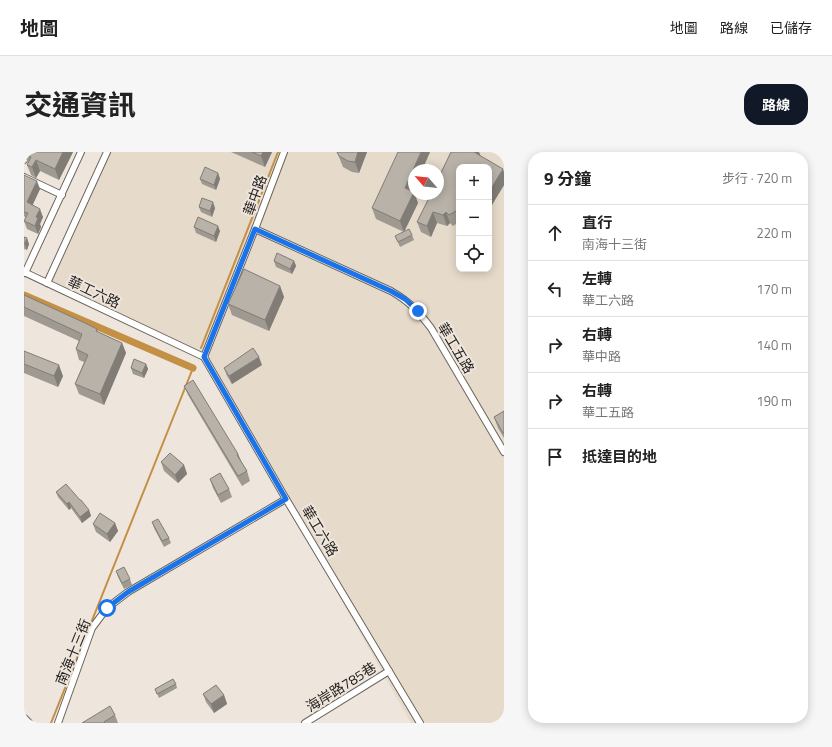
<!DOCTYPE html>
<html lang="zh-TW">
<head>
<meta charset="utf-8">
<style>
  body { margin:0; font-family:"Titillium Web","Noto Sans TC",sans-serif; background:#f6f6f6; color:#222 }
  .controls { position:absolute; right:12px; top:12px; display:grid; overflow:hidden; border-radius:8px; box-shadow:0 2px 10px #0003 }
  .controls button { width:36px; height:36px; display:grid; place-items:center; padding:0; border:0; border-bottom:1px solid #e0e0e0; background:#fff; color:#222; font:20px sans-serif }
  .compass { position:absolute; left:384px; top:12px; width:36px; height:36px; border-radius:50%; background:#fff; box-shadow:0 2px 10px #0003; rotate:298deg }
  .stop { position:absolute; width:12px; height:12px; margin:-9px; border:3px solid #1a73e8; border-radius:50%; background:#fff }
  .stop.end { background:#1a73e8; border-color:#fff; box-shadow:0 1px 4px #0008 }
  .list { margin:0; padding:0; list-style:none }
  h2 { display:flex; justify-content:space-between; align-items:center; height:52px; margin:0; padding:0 16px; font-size:17px }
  h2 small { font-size:13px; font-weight:400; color:#767676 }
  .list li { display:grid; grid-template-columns:26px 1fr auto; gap:12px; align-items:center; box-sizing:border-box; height:56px; padding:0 16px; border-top:1px solid #e0e0e0 }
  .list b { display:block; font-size:15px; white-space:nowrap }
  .list p { margin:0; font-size:13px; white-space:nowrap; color:#767676 }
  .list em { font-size:13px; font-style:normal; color:#767676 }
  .icon { flex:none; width:22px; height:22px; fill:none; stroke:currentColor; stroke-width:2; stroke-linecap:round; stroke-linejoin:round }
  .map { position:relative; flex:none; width:480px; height:571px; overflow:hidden; border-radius:16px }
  header { display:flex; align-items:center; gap:24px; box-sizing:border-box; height:56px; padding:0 20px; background:#fff; border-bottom:1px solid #e0e0e0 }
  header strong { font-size:19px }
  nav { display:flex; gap:22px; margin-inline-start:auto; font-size:14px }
  .intro { display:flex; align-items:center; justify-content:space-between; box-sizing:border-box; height:96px; padding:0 24px }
  h1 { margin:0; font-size:28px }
  .button { padding:10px 18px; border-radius:16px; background:#111827; color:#fff; font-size:14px; font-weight:700 }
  main { display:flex; gap:24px; padding:0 24px }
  aside { flex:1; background:#fff; border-radius:16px; box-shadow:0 2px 10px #0003 }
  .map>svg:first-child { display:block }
</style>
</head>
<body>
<header>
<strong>地圖</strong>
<nav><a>地圖</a><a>路線</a><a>已儲存</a></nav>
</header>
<div class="intro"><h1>交通資訊</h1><a class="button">路線</a></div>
<main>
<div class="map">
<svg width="480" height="571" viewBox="0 0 480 571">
  <rect width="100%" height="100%" fill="#eee6dd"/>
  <path fill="#e6daca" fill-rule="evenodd" d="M83 0H480V571H387L180 205 23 131ZM435 15H465V117H435ZM390 18H414V42H390Z"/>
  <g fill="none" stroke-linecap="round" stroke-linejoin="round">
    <g stroke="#c49045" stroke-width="2">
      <path d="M177 196 254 0"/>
      <path d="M27 571 169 216"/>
    </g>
    <path stroke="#c49045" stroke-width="7" d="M0 143 169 216"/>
    <defs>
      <g id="minor">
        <path d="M0 8 4 0"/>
        <path d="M0 25 38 43"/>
        <path d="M231 77 367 139C386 150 394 159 407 176L480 300"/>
        <path d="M0 120 180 205 262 347 396 571"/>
        <path d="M1 121 57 0"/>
        <path d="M23 131 83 0"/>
        <path d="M180 205 231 77 260 0"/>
        <path d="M34 571 68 476 83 456 104 440 262 347"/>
        <path d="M281 571 365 519"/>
      </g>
      <path id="major" d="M0 567 4 571"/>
    </defs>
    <use href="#minor" stroke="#6c665e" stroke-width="8"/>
    <use href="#major" stroke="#6c665e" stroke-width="10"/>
    <use href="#minor" stroke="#fff" stroke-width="6"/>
    <use href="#major" stroke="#fff" stroke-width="8"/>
  </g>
  <g fill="#9e9991">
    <path d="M49 0 35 28 16 19 12 26 7 23 3 13 4 11 1 2Z"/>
    <path d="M207 0H248L241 15Z"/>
    <path d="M313 0H343L335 21 328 20 319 15Z"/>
    <path d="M406 0 398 18H390V35L388 39 394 51 380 80 352 67 348 56Z"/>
    <path d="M427 0H455L456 4 479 17 480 21V33L466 56 435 15V70L429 74 426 71 423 74 413 71 407 85 397 80 393 70Z"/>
    <path d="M194 21 196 27 192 38 178 32 176 27Z"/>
    <path d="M0 23 16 37 8 53 19 65 16 72 17 75 14 82 3 77 0 69 2 66 0 64Z"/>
    <path d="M175 55 191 56 188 65 177 60Z"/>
    <path d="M170 75 196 79 192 90 172 81Z"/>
    <path d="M388 83 390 88 376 95 371 84Z"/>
    <path d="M0 85 5 92 3 98 0 97Z"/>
    <path d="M250 109H270L272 114 268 122 252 115Z"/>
    <path d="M256 134 260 145 245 179 208 163 204 152Z"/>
    <path d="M0 143 73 177 74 180 98 191 102 201 80 253 55 242 51 232 60 210 55 208 52 197 55 189 0 164Z"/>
    <path d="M0 199 39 224 34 235 0 221Z"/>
    <path d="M122 212 124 217 120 226 109 222 107 216Z"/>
    <path d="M238 213 208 232 203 224 200 216Z"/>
    <path d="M160 234 214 302 217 310 223 319 226 329 218 334 164 243Z"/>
    <path d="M480 259V286L474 276 470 265Z"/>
    <path d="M137 310 160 313 163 322 154 331 140 319Z"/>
    <path d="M186 327 205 337 208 345 197 351 189 336Z"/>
    <path d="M32 340 65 358 67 364 58 371 47 356 45 358 34 345Z"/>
    <path d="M128 370 145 386 147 391 140 395 130 376Z"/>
    <path d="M91 371 94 379 86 390 72 380 69 372Z"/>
    <path d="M92 419 106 427 108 433 100 437 94 425Z"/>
    <path d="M152 532 153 536 135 546 131 537Z"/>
    <path d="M179 542 200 543 203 552 190 561 182 550Z"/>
    <path d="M91 563 94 571H58Z"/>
  </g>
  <g fill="#817d76">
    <path d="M39 0H49L35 28 31 17Z"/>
    <path d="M239 0H248L241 15 237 4Z"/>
    <path d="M334 0H343L335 21 331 10Z"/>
    <path d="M397 0H406L398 18H390V35L385 47 381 36Z"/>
    <path d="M450 0H455L457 5Z"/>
    <path d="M12 8 16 19 12 26 8 15Z"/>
    <path d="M479 17 480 21V33L466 56H465V40Z"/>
    <path d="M194 21 196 27 192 38 190 33Z"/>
    <path d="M13 29 16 37 6 59 3 50Z"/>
    <path d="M390 40 394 51 380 80 376 69Z"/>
    <path d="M189 50 191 56 188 65 186 59Z"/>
    <path d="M16 57 19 65 16 72 17 75 14 82 11 74 12 65Z"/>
    <path d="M409 60 413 71 407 85 403 74Z"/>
    <path d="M422 60 426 71 423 74 419 63Z"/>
    <path d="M194 74 196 79 192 90 190 84Z"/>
    <path d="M3 86 5 92 3 98 1 92Z"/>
    <path d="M270 109 272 114 268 122 266 117Z"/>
    <path d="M256 134 260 145 245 179 241 168Z"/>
    <path d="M98 191 102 201 80 253 76 242Z"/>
    <path d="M235 205 238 213 208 232 205 224Z"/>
    <path d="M122 212 124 217 120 226 118 221Z"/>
    <path d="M35 213 39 224 34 235 30 224Z"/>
    <path d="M214 302 218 311 213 303Z"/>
    <path d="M160 313 163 322 154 331 151 323Z"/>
    <path d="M45 350 47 356 45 358 43 352Z"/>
    <path d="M65 358 67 364 58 371 56 365Z"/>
    <path d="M91 371 94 379 86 390 83 382Z"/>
    <path d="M200 543 203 552 190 561 187 552Z"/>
  </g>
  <g fill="#b8b2a9" stroke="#817d76">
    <path d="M2 0H39L31 17 12 8 8 15 3 13 7 5 1 2Z"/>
    <path d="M228 0H239L237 4Z"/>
    <path d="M313 0H334L331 10 324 9 315 4Z"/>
    <path d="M374 0H397L381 36 390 40 376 69 348 56Z"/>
    <path d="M427 0H450L479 17 465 40V15H435V57L425 63 422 60 419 63 409 60 403 74 393 70 407 42H414V27Z"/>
    <path d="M181 15 194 21 190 33 176 27Z"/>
    <path d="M0 23 13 29 3 50 16 57 12 65 14 66 11 74 0 69 4 61 0 60Z"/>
    <path d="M178 46 189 50 186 59 175 55Z"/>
    <path d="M174 65 194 74 190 84 170 75Z"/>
    <path d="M385 77 388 83 374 90 371 84Z"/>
    <path d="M0 85 3 86 1 92H0Z"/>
    <path d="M253 101 270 109 266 117 250 109Z"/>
    <path d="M220 117 256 134 241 168 204 152Z"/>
    <path d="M0 143 61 171 73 177 72 179 98 191 76 242 51 232 64 203 52 197 58 182 0 155Z"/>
    <path d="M229 196 235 205 205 224 200 216Z"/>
    <path d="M0 199 35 213 30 224 0 212Z"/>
    <path d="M110 207 122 212 118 221 107 216Z"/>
    <path d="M169 228 214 302 213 303 223 319 214 324 160 234Z"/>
    <path d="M480 259V281H479L470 265Z"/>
    <path d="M146 301 160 313 151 323 137 310Z"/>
    <path d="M196 321 205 337 194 343 186 327Z"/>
    <path d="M42 332 56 348H57L65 358 56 365 45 350 43 352 32 340Z"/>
    <path d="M76 361 91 371 83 382 69 372Z"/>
    <path d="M134 367 145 386 138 389 128 370Z"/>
    <path d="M100 415 106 427 98 431 92 419Z"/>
    <path d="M149 527 152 532 133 542 131 537Z"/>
    <path d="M192 533 200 543 187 552 179 542Z"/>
    <path d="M86 554 91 563 80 570 81 571H58Z"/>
  </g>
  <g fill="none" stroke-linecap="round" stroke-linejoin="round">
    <path stroke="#1a73e8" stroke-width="5" d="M83 456 104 440 262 347 180 205 231 77 367 139 381 147 394 159"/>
  </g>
  <g text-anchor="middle" stroke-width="4" stroke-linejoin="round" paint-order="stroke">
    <g font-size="14" fill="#221f1c" stroke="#eee6dd">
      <text transform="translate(231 43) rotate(-70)" y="5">華中路</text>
      <text transform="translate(70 140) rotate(25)" y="5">華工六路</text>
      <text transform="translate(432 196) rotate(59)" y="5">華工五路</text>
      <text transform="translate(296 379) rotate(59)" y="5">華工六路</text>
      <text transform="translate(49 500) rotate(-68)" y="5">南海十三街</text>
      <text transform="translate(317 535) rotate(-32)" y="5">海岸路785巷</text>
    </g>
  </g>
</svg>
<div class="controls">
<button>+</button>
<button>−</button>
<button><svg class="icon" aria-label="locate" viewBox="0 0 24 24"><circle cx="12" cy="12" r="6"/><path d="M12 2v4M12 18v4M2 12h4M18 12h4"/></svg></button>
</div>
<svg class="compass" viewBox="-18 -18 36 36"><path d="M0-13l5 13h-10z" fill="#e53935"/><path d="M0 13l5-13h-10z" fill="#767676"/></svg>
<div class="stop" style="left:83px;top:456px"></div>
<div class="stop end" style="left:394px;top:159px"></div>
</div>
<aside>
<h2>9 分鐘<small>步行 · 720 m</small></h2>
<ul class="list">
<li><svg class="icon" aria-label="ahead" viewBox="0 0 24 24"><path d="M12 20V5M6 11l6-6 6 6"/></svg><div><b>直行</b><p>南海十三街</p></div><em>220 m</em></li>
<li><svg class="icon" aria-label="left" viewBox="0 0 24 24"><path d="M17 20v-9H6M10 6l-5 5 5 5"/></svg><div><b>左轉</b><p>華工六路</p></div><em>170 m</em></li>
<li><svg class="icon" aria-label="right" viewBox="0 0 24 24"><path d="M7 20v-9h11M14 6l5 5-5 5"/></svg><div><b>右轉</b><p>華中路</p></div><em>140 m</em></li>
<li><svg class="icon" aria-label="right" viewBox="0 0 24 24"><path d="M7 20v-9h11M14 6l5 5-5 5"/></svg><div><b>右轉</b><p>華工五路</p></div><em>190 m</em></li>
<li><svg class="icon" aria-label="arrive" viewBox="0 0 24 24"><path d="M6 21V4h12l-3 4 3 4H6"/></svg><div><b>抵達目的地</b></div></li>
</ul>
</aside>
</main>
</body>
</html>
